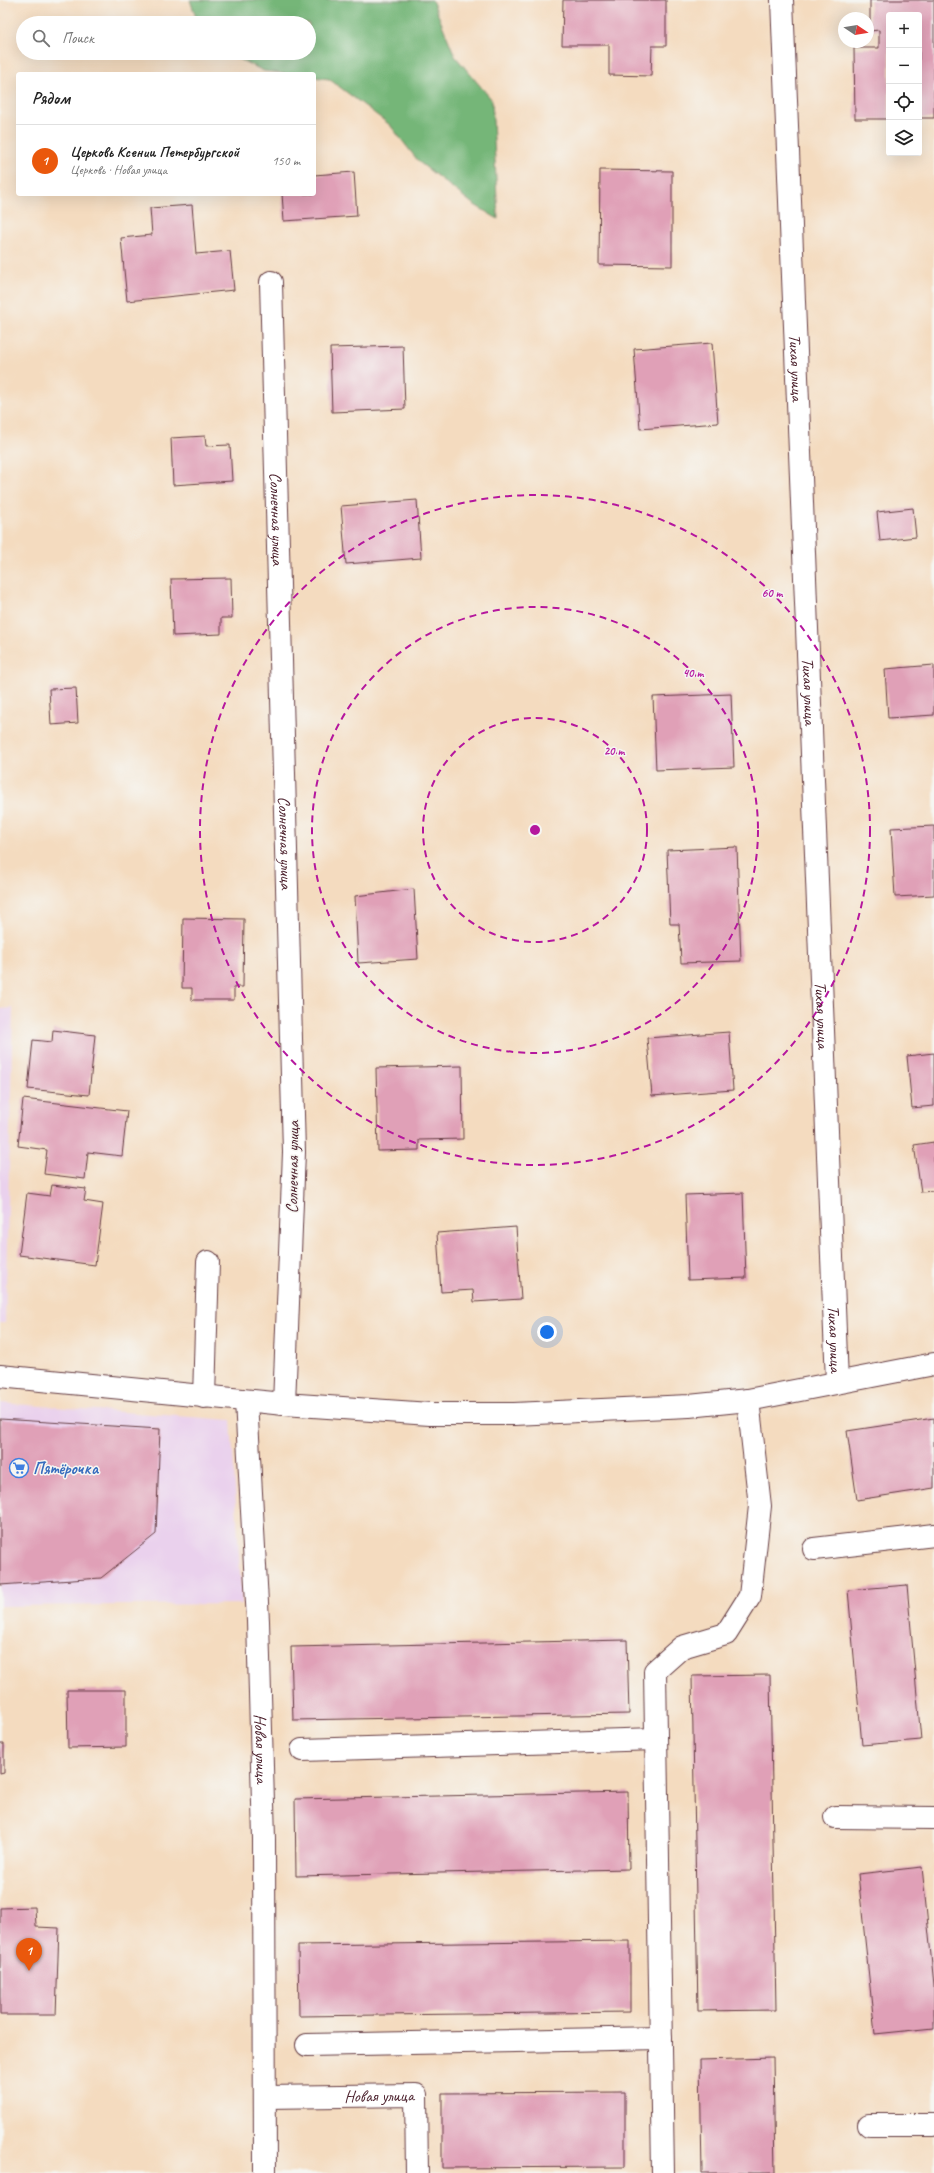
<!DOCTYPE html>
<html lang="ru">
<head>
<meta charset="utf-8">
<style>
  body { margin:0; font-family:Caveat,sans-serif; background:#f6f6f6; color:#222 }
  .controls { position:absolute; right:12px; top:12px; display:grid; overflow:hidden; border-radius:4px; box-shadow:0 4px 16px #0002 }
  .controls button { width:36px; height:36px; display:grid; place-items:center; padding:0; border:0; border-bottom:1px solid #e0e0e0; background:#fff; color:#222; font:20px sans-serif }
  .compass { position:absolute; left:838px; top:12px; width:36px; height:36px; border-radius:50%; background:#fff; box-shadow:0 4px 16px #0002; rotate:102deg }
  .you { position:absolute; left:547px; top:1332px; width:14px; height:14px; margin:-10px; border:3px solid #fff; border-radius:50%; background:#1a73e8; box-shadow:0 0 0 6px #1a73e833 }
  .badge { display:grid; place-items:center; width:26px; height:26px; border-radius:50%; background:#ea580c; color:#fff; font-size:13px; font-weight:700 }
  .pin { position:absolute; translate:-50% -33px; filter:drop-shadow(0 1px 2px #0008) }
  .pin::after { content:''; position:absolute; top:21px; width:14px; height:12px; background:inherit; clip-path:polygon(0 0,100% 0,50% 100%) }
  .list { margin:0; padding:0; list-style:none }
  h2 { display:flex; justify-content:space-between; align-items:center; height:52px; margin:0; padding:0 16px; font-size:17px }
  h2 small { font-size:13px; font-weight:400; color:#767676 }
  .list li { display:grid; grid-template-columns:26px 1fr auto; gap:12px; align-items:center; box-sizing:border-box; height:72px; padding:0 16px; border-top:1px solid #e0e0e0 }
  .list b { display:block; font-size:15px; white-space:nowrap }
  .list p { margin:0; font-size:13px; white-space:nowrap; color:#767676 }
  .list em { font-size:13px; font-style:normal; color:#767676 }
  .icon { flex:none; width:22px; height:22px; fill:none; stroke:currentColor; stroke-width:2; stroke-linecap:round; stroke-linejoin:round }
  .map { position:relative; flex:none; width:934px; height:2173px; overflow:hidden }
  .search { position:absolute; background:#fff; box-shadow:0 4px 16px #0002; left:16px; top:16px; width:300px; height:44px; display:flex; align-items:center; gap:10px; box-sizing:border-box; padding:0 14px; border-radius:22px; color:#767676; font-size:15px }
  .panel { position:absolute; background:#fff; box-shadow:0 4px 16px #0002; left:16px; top:72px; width:300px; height:124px; border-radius:4px }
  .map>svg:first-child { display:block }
</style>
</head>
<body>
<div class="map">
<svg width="934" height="2173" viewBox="0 0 934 2173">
  <rect width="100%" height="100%" fill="#f6f6f2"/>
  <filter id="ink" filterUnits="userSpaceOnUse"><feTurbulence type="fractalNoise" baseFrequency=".025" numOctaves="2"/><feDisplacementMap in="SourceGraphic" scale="8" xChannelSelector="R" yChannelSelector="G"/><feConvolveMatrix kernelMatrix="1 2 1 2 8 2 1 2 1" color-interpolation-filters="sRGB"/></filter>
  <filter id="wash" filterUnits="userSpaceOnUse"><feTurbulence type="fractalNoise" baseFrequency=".012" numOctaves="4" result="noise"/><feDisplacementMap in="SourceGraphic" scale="16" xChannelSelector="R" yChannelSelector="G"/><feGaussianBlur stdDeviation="0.9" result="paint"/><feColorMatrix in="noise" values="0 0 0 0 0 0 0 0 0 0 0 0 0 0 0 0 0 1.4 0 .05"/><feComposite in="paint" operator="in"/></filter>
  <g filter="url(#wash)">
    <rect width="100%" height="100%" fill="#f4dbbf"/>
    <g fill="#ead1ed">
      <path d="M13 1008 5 1323H0V1009Z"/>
      <path d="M0 1403 231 1420 242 1604 0 1606Z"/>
    </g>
    <path fill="#75b678" stroke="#606a52" d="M190 0H432L455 56 492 100 498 219 473 204 419 162 390 125 329 79 314 77V74H288L264 71 226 53H309V23H198Z"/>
    <g id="blocks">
      <g fill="#e0a0b7">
        <path d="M563 0H666V46H652L651 76 609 75V45H562Z"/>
        <path d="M870 0H934V118H919V15H889V119H855L854 48H879V30L870 31Z"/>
        <path d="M600 170 672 171V266L599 265Z"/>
        <path d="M354 172 357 216 284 221 282 194H314V175Z"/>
        <path d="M192 205 196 254 230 251 234 290 127 301 121 238 152 235 150 208Z"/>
        <path d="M712 343 718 423 640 429 634 349Z"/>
        <path d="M403 346 405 409 332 412 330 348Z"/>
        <path d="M205 436 206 446 230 445 232 481 173 485 171 438Z"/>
        <path d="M417 500 421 558 346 564 341 506Z"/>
        <path d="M913 508 916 537 880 541 877 512Z"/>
        <path d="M231 578 232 618H221V634L173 636 171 579Z"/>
        <path d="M934 665V715L888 718 885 669Z"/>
        <path d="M76 688 78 723 51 725 49 689Z"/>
        <path d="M731 694 734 767 656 770 653 697Z"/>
        <path d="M934 826V895L895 897 891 828Z"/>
        <path d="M737 847 741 961 681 963 679 924H670L667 850Z"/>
        <path d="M414 889 418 959 358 963 355 896Z"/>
        <path d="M183 918 244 919 243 987H234V1000H192V988H182Z"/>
        <path d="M53 1030 95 1035 89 1095 28 1089 33 1040 52 1042Z"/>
        <path d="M729 1032 733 1090 652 1096 647 1038Z"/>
        <path d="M934 1053V1106L912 1108 907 1056Z"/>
        <path d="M462 1066 463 1139 419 1140V1150L378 1151 376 1068Z"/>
        <path d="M23 1099 127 1111 122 1156 88 1152 85 1179 44 1174 47 1150 18 1146Z"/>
        <path d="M934 1142V1191L921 1192 914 1145Z"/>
        <path d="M52 1185 86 1189 84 1201 103 1204 95 1265 19 1255 27 1193 50 1196Z"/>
        <path d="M743 1193 746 1278 688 1280 685 1195Z"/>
        <path d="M516 1227 521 1299 474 1302 473 1290 441 1292 437 1233Z"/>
        <path d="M934 1418V1488L857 1500 847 1431Z"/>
        <path d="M0 1419 160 1429 156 1534 101 1578 0 1585Z"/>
        <path d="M907 1585 921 1740 862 1745 848 1590Z"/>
        <path d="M627 1640 629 1714 293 1720 291 1647Z"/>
        <path d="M770 1675 776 2010 698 2011 692 1676Z"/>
        <path d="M67 1690H126V1747L68 1748Z"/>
        <path d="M0 1744H4V1773L0 1774Z"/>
        <path d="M628 1792 629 1869 296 1876 295 1799Z"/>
        <path d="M922 1867 934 1985V2028L875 2034 858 1874Z"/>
        <path d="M35 1907 36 1927 59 1928 56 2015H0V1908Z"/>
        <path d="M630 1941V2012L299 2016 298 1945Z"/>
        <path d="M773 2058 775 2173H702L700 2060Z"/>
        <path d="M625 2092V2167L442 2168V2093Z"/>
      </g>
    </g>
  </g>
  <g filter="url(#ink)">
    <use href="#blocks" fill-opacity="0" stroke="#643b41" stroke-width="1"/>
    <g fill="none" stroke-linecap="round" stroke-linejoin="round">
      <defs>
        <g id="minor">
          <path id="s1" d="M782 0 837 1382"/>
          <path id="s2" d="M271 282 294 1152 284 1404"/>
          <path d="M0 1376 284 1404 430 1414H514L689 1406 748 1400 934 1364"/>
          <path d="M204 1397 208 1262"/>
          <path id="s3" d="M246 1401 258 1621 264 1839 265 2173"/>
          <path d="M814 1549 934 1535"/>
          <path d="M302 1750 656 1739"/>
          <path d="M835 1817 934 1818"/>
          <path d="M307 2045 661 2038"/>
          <path id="s4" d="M265 2097 416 2095 417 2173"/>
          <path d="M869 2125H934"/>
          <path d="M663 2173 655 1671 682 1647 726 1634 750 1596 760 1506 748 1400"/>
        </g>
      </defs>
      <use href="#minor" stroke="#643b41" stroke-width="24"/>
      <use href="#minor" stroke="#fff" stroke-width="22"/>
    </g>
  </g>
  <g fill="none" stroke="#b5179e" stroke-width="2" stroke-dasharray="7 5">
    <circle cx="535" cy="830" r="112"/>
    <circle cx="535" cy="830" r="223"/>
    <circle cx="535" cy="830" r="335"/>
  </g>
  <defs>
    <symbol id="supermarket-ring" viewBox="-11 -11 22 22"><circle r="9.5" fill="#f6f6f2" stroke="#3f7fe0" stroke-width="1.5"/><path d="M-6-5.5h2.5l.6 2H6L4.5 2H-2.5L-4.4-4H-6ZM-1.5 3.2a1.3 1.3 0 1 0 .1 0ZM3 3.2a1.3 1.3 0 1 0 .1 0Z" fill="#3f7fe0"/></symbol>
  </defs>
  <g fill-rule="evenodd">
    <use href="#supermarket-ring" x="8" y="1457" width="22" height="22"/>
  </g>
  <g text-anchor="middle" stroke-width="3" stroke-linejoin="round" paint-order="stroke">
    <g font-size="17" fill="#4a1f2b" stroke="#f6f6f2">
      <text dy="6" stroke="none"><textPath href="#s1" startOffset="368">Тихая улица</textPath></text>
      <text dy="6" stroke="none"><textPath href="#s2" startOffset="237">Солнечная улица</textPath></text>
      <text dy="6" stroke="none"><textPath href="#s1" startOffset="692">Тихая улица</textPath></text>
      <text dy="6" stroke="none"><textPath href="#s2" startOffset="561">Солнечная улица</textPath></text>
      <text dy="6" stroke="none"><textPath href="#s1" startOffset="1016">Тихая улица</textPath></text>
      <text transform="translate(292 1167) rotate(-89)" y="6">Солнечная улица</text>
      <text dy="6" stroke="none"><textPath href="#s1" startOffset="1340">Тихая улица</textPath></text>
      <text dy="6" stroke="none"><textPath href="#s3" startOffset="348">Новая улица</textPath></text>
      <text dy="6" stroke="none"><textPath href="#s4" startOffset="114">Новая улица</textPath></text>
    </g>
    <g font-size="17" font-weight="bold" fill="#366cbe" stroke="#f6f6f2" text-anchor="start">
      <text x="33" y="1474">Пятёрочка</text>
    </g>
  </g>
  <circle cx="535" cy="830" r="6" fill="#b5179e" stroke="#f6f6f2" stroke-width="2"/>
  <g font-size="12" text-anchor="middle" font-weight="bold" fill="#b5179e" stroke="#f6f6f2" stroke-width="3" stroke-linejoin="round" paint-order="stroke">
    <text x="772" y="597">60 m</text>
    <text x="693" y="677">40 m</text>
    <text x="614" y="755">20 m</text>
  </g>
</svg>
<div class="controls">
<button>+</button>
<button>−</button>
<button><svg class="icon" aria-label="locate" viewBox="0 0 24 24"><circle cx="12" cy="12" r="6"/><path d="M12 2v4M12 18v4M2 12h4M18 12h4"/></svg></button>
<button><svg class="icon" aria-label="layers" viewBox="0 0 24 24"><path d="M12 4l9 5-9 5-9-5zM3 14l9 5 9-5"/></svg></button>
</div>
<svg class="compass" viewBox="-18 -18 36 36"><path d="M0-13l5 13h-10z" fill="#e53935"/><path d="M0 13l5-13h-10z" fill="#767676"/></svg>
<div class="you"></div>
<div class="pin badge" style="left:29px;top:1971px">1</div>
<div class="search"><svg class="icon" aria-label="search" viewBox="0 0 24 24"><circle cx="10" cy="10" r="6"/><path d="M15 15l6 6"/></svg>Поиск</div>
<section class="panel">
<h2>Рядом<small></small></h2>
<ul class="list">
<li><span class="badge">1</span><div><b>Церковь Ксении Петербургской</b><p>Церковь · Новая улица</p></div><em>150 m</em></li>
</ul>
</section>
</div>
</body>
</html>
